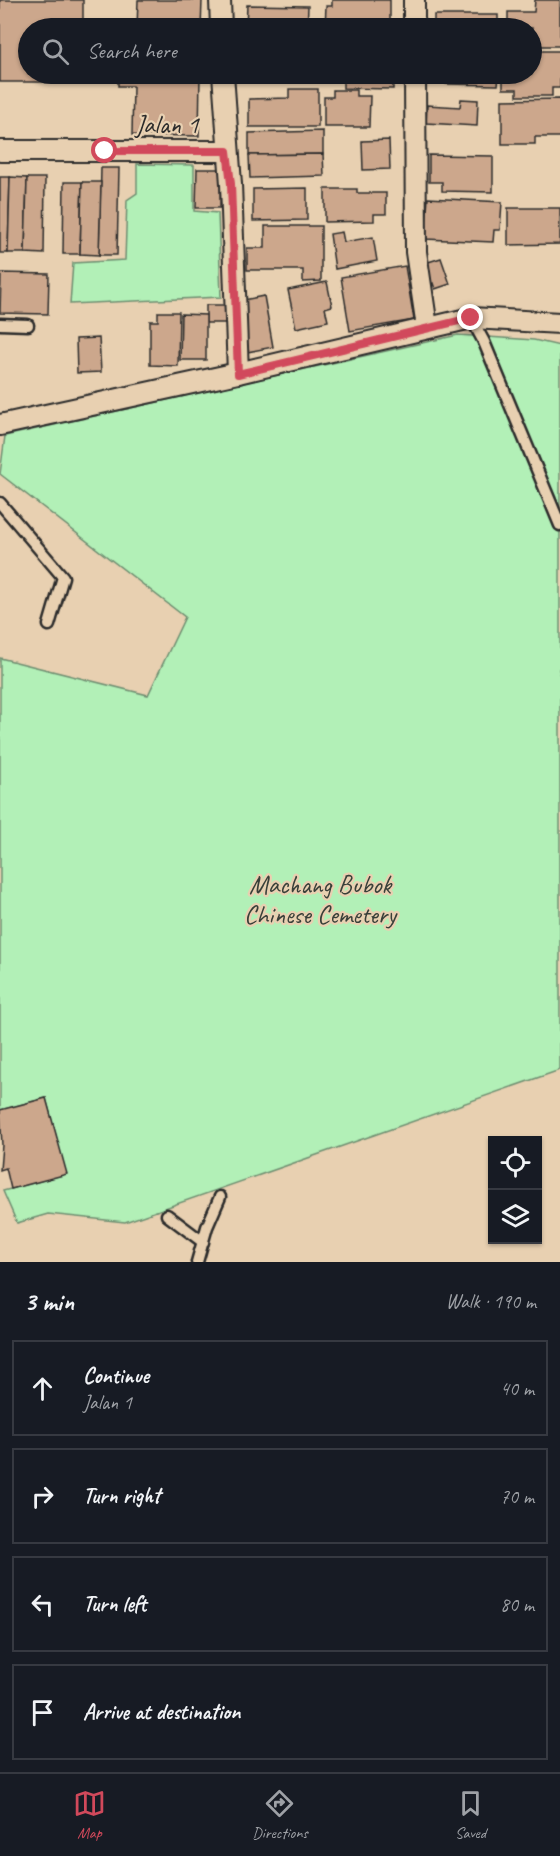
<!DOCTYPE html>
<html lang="en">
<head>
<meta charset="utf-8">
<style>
  body { margin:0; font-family:Caveat,sans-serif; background:#242831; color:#f1f3f6 }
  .controls { position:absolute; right:18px; bottom:18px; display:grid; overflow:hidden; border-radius:0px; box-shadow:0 2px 4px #0004 }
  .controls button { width:54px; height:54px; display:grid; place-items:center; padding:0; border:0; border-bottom:2px solid #363941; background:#171b24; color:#f1f3f6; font:30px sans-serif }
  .stop { position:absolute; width:18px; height:18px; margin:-14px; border:4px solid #d1495b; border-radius:50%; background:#fff }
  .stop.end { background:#d1495b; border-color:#fff; box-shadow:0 2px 6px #0008 }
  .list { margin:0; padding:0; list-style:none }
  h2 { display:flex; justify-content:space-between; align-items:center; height:78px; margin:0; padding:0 24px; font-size:26px }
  h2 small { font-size:20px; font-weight:400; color:#9ea1a6 }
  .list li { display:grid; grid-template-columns:39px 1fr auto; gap:18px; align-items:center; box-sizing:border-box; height:96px; margin:0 12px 12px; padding:0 12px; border:2px solid #363941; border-radius:0px }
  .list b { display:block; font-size:22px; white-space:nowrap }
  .list p { margin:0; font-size:20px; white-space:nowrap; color:#9ea1a6 }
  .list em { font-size:20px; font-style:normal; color:#9ea1a6 }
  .icon { flex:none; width:33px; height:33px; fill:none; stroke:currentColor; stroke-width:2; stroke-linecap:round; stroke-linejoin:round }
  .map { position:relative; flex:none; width:560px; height:1262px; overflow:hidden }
  .search { position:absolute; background:#171b24; box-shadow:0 2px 4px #0004; left:18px; right:18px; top:18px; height:66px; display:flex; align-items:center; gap:15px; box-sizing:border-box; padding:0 21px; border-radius:33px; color:#9ea1a6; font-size:22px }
  .sheet { height:510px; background:#171b24 }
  nav { display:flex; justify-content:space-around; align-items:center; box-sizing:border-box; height:84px; border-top:2px solid #363941; background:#171b24; font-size:16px; color:#9ea1a6 }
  nav a { display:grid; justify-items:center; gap:3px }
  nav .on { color:#d1495b }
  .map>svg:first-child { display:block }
</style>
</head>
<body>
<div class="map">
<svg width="560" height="1262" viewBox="0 0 560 1262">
  <rect width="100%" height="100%" fill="#e8d0b1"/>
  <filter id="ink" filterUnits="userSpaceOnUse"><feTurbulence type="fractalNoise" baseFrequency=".0167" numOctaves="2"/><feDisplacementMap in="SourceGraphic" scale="12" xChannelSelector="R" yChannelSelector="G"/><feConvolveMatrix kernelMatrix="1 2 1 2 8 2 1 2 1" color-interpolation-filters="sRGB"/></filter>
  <g filter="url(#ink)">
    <g fill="#b2f0b7" stroke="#6e8e71" stroke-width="1.5">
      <path d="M137 164 194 165V211L218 213 221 297 70 304 73 263 125 260 127 200 137 193Z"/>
      <path d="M458 335 534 340 560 346V1070L125 1222 48 1214 17 1223 3 1191 66 1174 46 1098 0 1110V658L148 695 185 617 0 474 5 436Z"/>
    </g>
    <g fill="#cca78c" stroke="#2b2b2b" stroke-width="1.5">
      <path d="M0 0H83V28H28V74H69V82H0Z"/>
      <path d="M138 0H202L201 28H137Z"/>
      <path d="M332 0H390V28H325L326 6H332Z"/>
      <path d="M535 0H560V46H532V28H508V12H534Z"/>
      <path d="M247 5 308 6 307 28H246Z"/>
      <rect x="434" y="15" width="64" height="13"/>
      <path d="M532 51H560V88H552V96H517V89H503V74H532Z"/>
      <path d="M118 74H200L199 136 132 135 133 86H118Z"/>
      <rect x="253" y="74" width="48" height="3"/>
      <path d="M343 74H393V89L343 88Z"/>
      <path d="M446 74H499L498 85 446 84Z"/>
      <path d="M289 89H318V127H249V99L289 98Z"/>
      <path d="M333 90H356V96H370L369 127H324V97H333Z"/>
      <path d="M461 99 478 100 477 126 426 123 427 105 460 107Z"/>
      <path d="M560 99V137H535V144H502V100Z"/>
      <path d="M323 131V154L249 155V133Z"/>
      <path d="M389 140 390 169 363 170 362 141Z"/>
      <path d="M323 154 324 176 250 178 249 155Z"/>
      <path d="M429 155 493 156V192L442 191V182H429Z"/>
      <path d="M101 168H119L117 255H99Z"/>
      <path d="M197 169H221L220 208H196Z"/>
      <path d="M0 177H10L8 253H0Z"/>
      <path d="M10 177 27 178 25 253H8Z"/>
      <path d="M27 178H45L44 254 25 253Z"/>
      <path d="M64 182H82L80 254H63Z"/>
      <path d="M82 182H101L99 255 80 254Z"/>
      <path d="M307 188V220L253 221V189Z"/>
      <path d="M325 189H357V193H386V214H374V221L325 222Z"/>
      <path d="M428 198 502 202 500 230H494L493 242 425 239Z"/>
      <path d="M508 208H560V244L508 245Z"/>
      <path d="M265 226H321V281L303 282V270H247V248H265Z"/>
      <path d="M342 232 344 242 373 237 377 261 335 269 330 234Z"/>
      <path d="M441 258 450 284 435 289 433 283 429 285 422 264Z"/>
      <path d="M405 266 414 320 350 331 341 277Z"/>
      <path d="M1 273 49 274 48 314 0 313Z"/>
      <path d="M327 282 332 306 325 308 328 321 296 328 288 290Z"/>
      <path d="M264 296 273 347 247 352 238 301Z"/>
      <rect x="206" y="305" width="21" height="18"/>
      <path d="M158 312H179L178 366 150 365V321H158Z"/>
      <path d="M181 314 206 315V360H180Z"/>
      <path d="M99 338 101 372 77 373 76 339Z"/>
      <path d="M46 1098 67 1174 11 1189 6 1168 0 1170 2 1145 0 1110Z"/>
    </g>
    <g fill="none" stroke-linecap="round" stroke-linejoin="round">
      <defs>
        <g id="service">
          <path d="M471 318 484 342 560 525"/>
          <path d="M0 324 28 325"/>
          <path d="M0 503 63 577 49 625"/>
          <path d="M167 1215 203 1242"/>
          <path d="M197 1262 207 1227 220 1197"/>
        </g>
        <g id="minor">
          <path d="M220 0 221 28"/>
          <path d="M414 0V28"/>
          <path d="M223 74 231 184 238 373"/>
          <path d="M415 74 416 252 427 327"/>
          <path d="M0 151H227"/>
          <path d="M0 425 238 373 471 318 560 323"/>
        </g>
      </defs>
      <use href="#service" stroke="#2b2b2b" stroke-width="15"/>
      <use href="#minor" stroke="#2b2b2b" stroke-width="24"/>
      <use href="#service" stroke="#e8d0b1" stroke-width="10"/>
      <use href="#minor" stroke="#e8d0b1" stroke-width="20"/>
    </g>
  </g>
  <g fill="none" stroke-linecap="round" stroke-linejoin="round" filter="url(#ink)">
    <path stroke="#d1495b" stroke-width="8" d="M105 151H227L231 184 238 374 471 318"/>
  </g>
  <g text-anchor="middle" stroke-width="4.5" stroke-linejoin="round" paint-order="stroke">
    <g font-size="26" fill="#2b2b2b" stroke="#e8d0b1">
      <text x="167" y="133">Jalan 1</text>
    </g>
    <g font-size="26" fill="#383f39" stroke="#e8d0b1">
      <text x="320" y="893">Machang Bubok<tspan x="320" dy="30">Chinese Cemetery</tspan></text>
    </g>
  </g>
</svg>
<div class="controls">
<button><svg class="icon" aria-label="locate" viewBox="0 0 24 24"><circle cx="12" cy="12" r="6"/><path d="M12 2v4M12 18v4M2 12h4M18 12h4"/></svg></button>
<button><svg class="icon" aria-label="layers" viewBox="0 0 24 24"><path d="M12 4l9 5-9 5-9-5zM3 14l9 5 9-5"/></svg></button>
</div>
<div class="stop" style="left:105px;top:151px"></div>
<div class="stop end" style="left:471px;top:318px"></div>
<div class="search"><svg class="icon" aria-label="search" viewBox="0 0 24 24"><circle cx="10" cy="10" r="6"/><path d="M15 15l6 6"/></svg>Search here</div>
</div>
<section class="sheet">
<h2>3 min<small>Walk · 190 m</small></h2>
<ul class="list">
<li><svg class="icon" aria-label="ahead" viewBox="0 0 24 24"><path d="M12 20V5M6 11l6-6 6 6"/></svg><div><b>Continue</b><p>Jalan 1</p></div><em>40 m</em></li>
<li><svg class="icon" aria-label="right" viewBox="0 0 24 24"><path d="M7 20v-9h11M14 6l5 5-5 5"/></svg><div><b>Turn right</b></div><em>70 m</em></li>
<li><svg class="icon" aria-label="left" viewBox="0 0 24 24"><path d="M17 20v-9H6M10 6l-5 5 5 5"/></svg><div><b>Turn left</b></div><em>80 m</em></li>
<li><svg class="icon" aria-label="arrive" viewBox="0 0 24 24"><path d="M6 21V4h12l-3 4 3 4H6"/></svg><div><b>Arrive at destination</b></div></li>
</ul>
</section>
<nav>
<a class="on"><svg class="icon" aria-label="map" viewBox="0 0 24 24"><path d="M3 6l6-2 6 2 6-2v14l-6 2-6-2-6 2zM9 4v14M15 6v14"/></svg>Map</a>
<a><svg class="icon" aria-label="directions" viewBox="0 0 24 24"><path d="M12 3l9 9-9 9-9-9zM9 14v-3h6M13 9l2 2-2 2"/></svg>Directions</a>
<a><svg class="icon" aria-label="saved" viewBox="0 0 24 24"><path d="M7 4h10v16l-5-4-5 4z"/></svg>Saved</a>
</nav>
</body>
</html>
